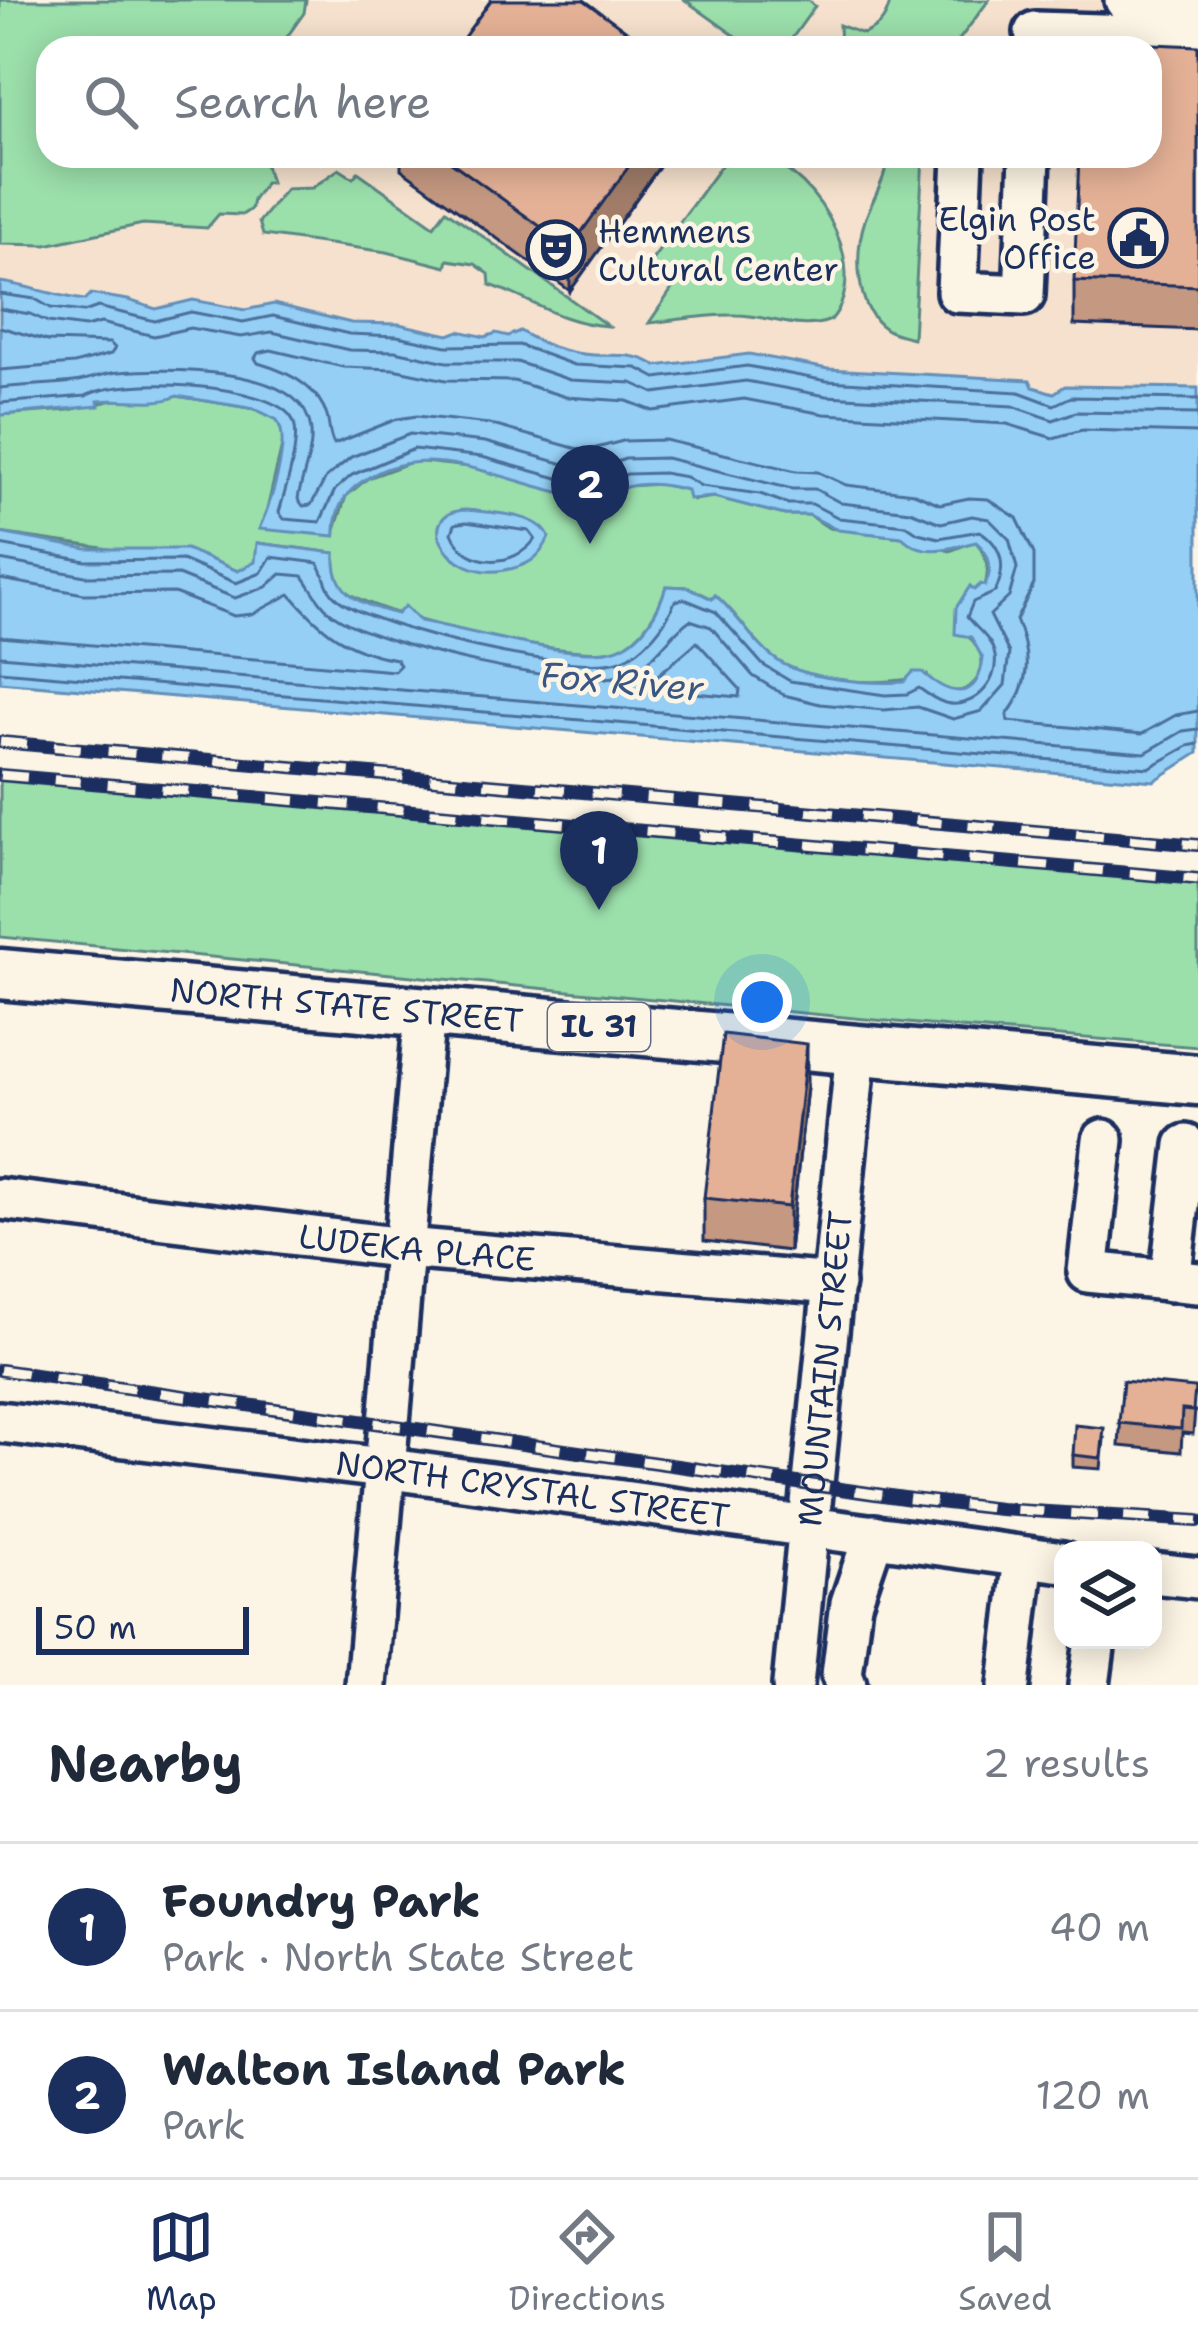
<!DOCTYPE html>
<html lang="en">
<head>
<meta charset="utf-8">
<style>
  body { margin:0; font-family:"Shantell Sans",sans-serif; background:#f6f6f7; color:#1f2937 }
  .controls { position:absolute; right:36px; bottom:36px; display:grid; overflow:hidden; border-radius:24px; box-shadow:0 6px 30px #0003 }
  .controls button { width:108px; height:108px; display:grid; place-items:center; padding:0; border:0; border-bottom:3px solid #e0e1e3; background:#fff; color:#1f2937; font:60px sans-serif }
  .scale { position:absolute; left:36px; bottom:30px; width:213px; box-sizing:border-box; padding-left:12px; border:6px solid #1b2f5e; border-top:0; font-size:33px; line-height:42px; white-space:nowrap; color:#1b2f5e; -webkit-text-stroke:9px #fcf5e5; paint-order:stroke }
  .you { position:absolute; left:762px; top:1002px; width:42px; height:42px; margin:-30px; border:9px solid #fff; border-radius:50%; background:#1a73e8; box-shadow:0 0 0 18px #1a73e833 }
  .badge { display:grid; place-items:center; width:78px; height:78px; border-radius:50%; background:#1b2f5e; color:#fff; font-size:39px; font-weight:700 }
  .pin { position:absolute; translate:-50% -99px; filter:drop-shadow(0 3px 6px #0008) }
  .pin::after { content:''; position:absolute; top:63px; width:42px; height:36px; background:inherit; clip-path:polygon(0 0,100% 0,50% 100%) }
  .list { margin:0; padding:0; list-style:none }
  h2 { display:flex; justify-content:space-between; align-items:center; height:156px; margin:0; padding:0 48px; font-size:51px }
  h2 small { font-size:39px; font-weight:400; color:#747a83 }
  .list li { display:grid; grid-template-columns:78px 1fr auto; gap:36px; align-items:center; box-sizing:border-box; height:168px; padding:0 48px; border-top:3px solid #e0e1e3 }
  .list b { display:block; font-size:45px; white-space:nowrap }
  .list p { margin:0; font-size:39px; white-space:nowrap; color:#747a83 }
  .list em { font-size:39px; font-style:normal; color:#747a83 }
  .icon { flex:none; width:66px; height:66px; fill:none; stroke:currentColor; stroke-width:2; stroke-linecap:round; stroke-linejoin:round }
  .map { position:relative; flex:none; width:1198px; height:1685px; overflow:hidden }
  .search { position:absolute; background:#fff; box-shadow:0 6px 30px #0003; left:36px; right:36px; top:36px; height:132px; display:flex; align-items:center; gap:30px; box-sizing:border-box; padding:0 42px; border-radius:36px; color:#747a83; font-size:45px }
  .sheet { height:492px; background:#fff }
  nav { display:flex; justify-content:space-around; align-items:center; box-sizing:border-box; height:168px; border-top:3px solid #e0e1e3; background:#fff; font-size:33px; color:#747a83 }
  nav a { display:grid; justify-items:center; gap:6px }
  nav .on { color:#1b2f5e }
  .map>svg:first-child { display:block }
</style>
</head>
<body>
<div class="map">
<svg width="1198" height="1685" viewBox="0 0 1198 1685">
  <rect width="100%" height="100%" fill="#fcf5e5"/>
  <filter id="ink" filterUnits="userSpaceOnUse"><feTurbulence type="fractalNoise" baseFrequency=".00833" numOctaves="2"/><feDisplacementMap in="SourceGraphic" scale="24" xChannelSelector="R" yChannelSelector="G"/><feConvolveMatrix kernelMatrix="1 2 1 2 8 2 1 2 1" color-interpolation-filters="sRGB"/></filter>
  <g filter="url(#ink)">
    <path fill="#f5e1cd" fill-rule="evenodd" d="M0 0H1198V388L1065 386 1054 394 1033 387 1029 380 828 369 749 354 656 366 577 354 533 340 520 331 508 336 496 333 485 337 460 331 449 335 399 324 351 323 274 304 245 310 193 300 156 309 128 300 53 296 40 288 0 282ZM48 48H1150V156H48Z"/>
    <g fill="#9bdfab" stroke="#5b8784" stroke-width="3">
      <path d="M0 0H306L304 13 279 48H48V156H262L271 182H266L253 200 251 209 242 215 219 214 207 228 143 224 46 245 0 244Z"/>
      <path d="M685 0H807L815 6 785 48H752Z"/>
      <path d="M891 0H989L953 48H840L839 25 863 34C881 27 886 18 891 0Z"/>
      <path d="M728 156 740 164 746 156C808 156 877 266 831 320 799 333 770 315 736 315 707 314 678 320 649 323L674 286 647 267Z"/>
      <path d="M888 156H923L913 338C905 336 893 334 886 329 854 308 855 251 865 220 873 197 886 180 888 156Z"/>
      <path d="M339 169 353 178 358 172 434 226 446 210 608 326C556 322 535 300 490 285L489 274 475 264 448 260 446 267 387 252 263 235 259 222 286 189 312 188Z"/>
      <path d="M177 396 255 409 277 419 284 437 266 514 335 530 346 496 368 478 414 461 479 468 576 496 613 493 628 486 660 484 687 490 693 500 714 497 785 515H809L829 528 902 537 950 551 975 541C1004 572 975 605 959 636L961 632C1010 660 962 720 927 675 890 687 804 684 773 658 751 640 738 614 716 596L713 599 688 587 666 586C659 611 642 639 617 649 580 663 370 616 342 588 332 577 335 567 335 553L258 543 255 563 238 571 219 565 0 533V415L69 410 123 398Z"/>
      <path d="M0 776 435 818 1198 883V1047L960 1028 0 937Z"/>
    </g>
    <g fill="#95cff5" stroke="#648fb9" stroke-width="3">
      <path d="M0 282C30 286 55 296 85 300L91 294 128 300 156 309 193 300 245 310 274 304 351 323 399 324 449 335 459 331 485 337 496 333 508 336 520 331C539 343 561 351 583 354 609 358 635 350 656 366L749 354 828 369 1030 380 1033 387 1054 393 1065 386 1198 388V753L1154 781 0 682V533L87 549H186L238 571 255 562 257 543 335 553C332 594 361 605 397 614L405 606 420 621C465 629 577 662 615 649 642 641 659 611 666 586L687 587 712 599 715 595C738 614 751 641 774 658 802 680 870 684 904 682L913 672H922C948 695 977 704 983 659L971 637 955 634 956 608 970 586 974 590 981 584 985 586C993 568 991 555 976 542 954 547 924 559 902 537L838 530 809 515H785L714 497 689 499 687 490C668 485 643 481 623 488 608 493 596 498 578 496 506 485 422 431 355 487 340 500 334 517 335 536L259 529C270 505 292 441 277 420L255 409 177 396C158 406 122 398 98 401L99 406 0 415Z"/>
      <path d="M466 510C492 513 539 513 549 537 540 559 527 566 505 570 447 581 411 512 466 510Z"/>
    </g>
    <g fill="none" stroke-linecap="round" stroke-linejoin="round">
      <g stroke="#4c6f9a" stroke-width="3">
        <path d="M0 294 35 299 51 308 84 312 98 307 155 321 191 312 243 322 273 316 349 334 397 336 447 346 519 345 574 365 637 368 656 378 747 366 827 381 1019 392 1054 405 1071 397 1198 399"/>
        <path d="M0 309 30 314 48 322 85 327 101 323 154 336 190 328 241 337 272 332 349 350 395 351 447 362H517L570 380 632 383 654 393 746 381 826 396 1013 406 1053 420 1076 412 1198 414"/>
        <path d="M0 327 48 341 110 343 115 348 111 354 74 364 0 370"/>
        <path d="M0 388C25 385 50 385 74 382 89 380 103 373 119 372 163 368 290 366 308 418 318 444 302 473 298 499L303 506 311 505 326 478 351 457 410 434 485 442 582 469H599L625 459 666 458 792 489H815L841 503 910 511 941 523 972 516 989 519 1009 539 1017 568 1009 597 990 615 1009 653 1005 685 982 711 953 719 918 707 884 710 820 704 784 695 753 676 711 627 690 620C669 634 654 664 627 674 577 693 383 646 338 618 320 607 314 591 303 576L281 574 266 587 235 598 178 575 85 576 0 560"/>
        <path d="M0 403 86 396C118 376 274 382 293 420 302 438 285 492 279 512L284 519 320 522 335 490 352 475 414 449 482 457 579 484 602 483 627 474 663 473 686 477 701 486 760 494 788 504H812L839 518 906 525 918 533 939 538 980 531C1003 546 1007 568 995 592L973 602 967 617C976 629 992 638 995 656 999 684 972 710 945 703 935 700 927 694 919 688L907 694 885 695 790 681 763 665 716 612 684 599 675 601C667 623 645 651 621 660 577 677 376 629 339 600 324 589 326 575 318 563L271 557 261 573 236 583 182 560 86 561 0 545"/>
        <path d="M1198 433 1082 430 1053 438 1007 424 824 414 744 399 653 411 627 401 566 397 514 381 446 380 393 369 343 367 271 350 258 353 255 358 258 363C286 371 318 385 327 416 330 428 329 436 334 444L397 419 417 416 489 424 585 451 623 441 665 440 796 471 818 472 846 485 914 493 940 504 969 498 988 499 1017 518 1034 554V584L1016 620C1031 655 1031 683 1007 715L1008 721 1142 734 1176 715 1198 711"/>
        <path d="M466 522 529 531 535 539C515 568 466 569 452 533L455 524Z"/>
        <path d="M0 579 84 594 174 593 234 616 253 614 290 594C321 630 346 651 396 659L400 665 394 671 0 637"/>
        <path d="M697 642 740 689 739 697 650 689 651 681Z"/>
        <path d="M0 656 1145 753 1183 731 1198 729"/>
        <path d="M0 671 1149 768 1188 746 1198 744"/>
      </g>
      <defs>
        <g id="minor">
          <path d="M1125 0 1150 13H1187"/>
          <path d="M1035 32 1198 37"/>
          <path d="M963 156 957 292 1024 295 1030 156"/>
          <path d="M1103 1140 1088 1272 1198 1283"/>
          <path id="s1" d="M0 1199 404 1248 834 1284"/>
          <path d="M1170 1281 1186 1145"/>
          <path id="s2" d="M0 1422 383 1468 1063 1562"/>
          <path d="M1153 1573 1198 1578"/>
          <path d="M366 1685 425 1011"/>
          <path id="s3" d="M793 1685 856 1050"/>
          <path d="M846 1685 842 1675 851 1603 874 1535"/>
          <path d="M1009 1685 1024 1557"/>
          <path d="M1089 1685 1095 1640"/>
        </g>
        <g id="major">
          <path id="s4" d="M0 974 1198 1080"/>
        </g>
      </defs>
      <use href="#minor" stroke="#1b2f5e" stroke-width="48"/>
      <use href="#major" stroke="#1b2f5e" stroke-width="57"/>
      <use href="#minor" stroke="#fcf5e5" stroke-width="39"/>
      <use href="#major" stroke="#fcf5e5" stroke-width="48"/>
      <defs>
        <g id="rail">
          <path d="M0 742 1198 845"/>
          <path d="M0 775 1198 879"/>
          <path d="M0 1370 911 1499 1000 1509 1198 1521"/>
        </g>
      </defs>
      <use href="#rail" stroke="#1b2f5e" stroke-width="14"/>
      <use href="#rail" stroke="#fcf5e5" stroke-width="9" stroke-dasharray="27" stroke-linecap="butt"/>
    </g>
    <g fill="#c49881" stroke="#1b2f5e" stroke-width="3">
      <path d="M1198 46V330L1074 325V281Z"/>
      <path d="M401 156H667L570 291 401 169Z"/>
      <path d="M807 1087 789 1251 704 1241V1198Z"/>
      <path d="M1123 1381 1195 1411 1193 1434 1182 1433 1181 1452 1119 1446Z"/>
      <path d="M1104 1439 1101 1469 1073 1467V1455Z"/>
    </g>
    <g fill="#a07c69" stroke="#1b2f5e" stroke-width="3">
      <path d="M636 156H667L570 291V248Z"/>
      <path d="M807 1044V1087L789 1251V1207Z"/>
    </g>
    <g fill="#e4b196" stroke="#1b2f5e" stroke-width="3">
      <path d="M491 0H584L650 48H456Z"/>
      <path d="M1083 41 1198 46V286L1074 281 1079 156H1150V48H1083Z"/>
      <path d="M443 156H636L570 248Z"/>
      <path d="M723 1034 807 1044 789 1207 704 1198Z"/>
      <path d="M1123 1381 1195 1388 1193 1411 1182 1410 1181 1429 1119 1423Z"/>
      <path d="M1075 1425 1104 1428 1101 1458 1073 1455Z"/>
    </g>
  </g>
  <defs>
    <symbol id="civic-ring" viewBox="-11 -11 22 22"><circle r="9.5" fill="#fcf5e5" stroke="#1b2f5e" stroke-width="1.5"/><path d="M-.6-6.5H3V-4.5H.6V-3L4-1V1h2V6H-6V1h2V-1L-.6-3ZM-1.2 2.5V6h2.4V2.5Z" fill="#1b2f5e"/></symbol>
    <symbol id="theatre-ring" viewBox="-11 -11 22 22"><circle r="9.5" fill="#fcf5e5" stroke="#1b2f5e" stroke-width="1.5"/><path d="M-5-5.5Q0-4 5-5.5V0Q5 5 0 6Q-5 5-5 0ZM-3.3-2.5H-1v1.5H-3.3ZM1-2.5H3.3v1.5H1ZM-2.8 1Q0 5.5 2.8 1Z" fill="#1b2f5e"/></symbol>
  </defs>
  <g fill-rule="evenodd">
    <use href="#civic-ring" x="1105" y="205" width="66" height="66"/>
    <use href="#theatre-ring" x="523" y="217" width="66" height="66"/>
  </g>
  <g text-anchor="middle" stroke-width="9" stroke-linejoin="round" paint-order="stroke">
    <rect fill="#fcf5e5" stroke="#5e6a86" stroke-width="3" x="548" y="1003" width="102" height="48" rx="9"/>
    <g font-size="30" font-weight="bold" fill="#1b2f5e">
      <text x="599" y="1037">IL 31</text>
    </g>
    <g font-size="33" fill="#1b2f5e" stroke="#fcf5e5" text-anchor="end">
      <text x="1096" y="231">Elgin Post<tspan x="1096" dy="38">Office</tspan></text>
      <text x="598" y="243" text-anchor="start">Hemmens<tspan x="598" dy="38">Cultural Center</tspan></text>
    </g>
    <g font-size="33" fill="#1b2f5e" stroke="#fcf5e5">
      <text dy="12" stroke="none"><textPath href="#s4" startOffset="348">NORTH STATE STREET</textPath></text>
      <text dy="12" stroke="none"><textPath href="#s1" startOffset="420">LUDEKA PLACE</textPath></text>
      <text dy="12" stroke="none"><textPath href="#s3" startOffset="318">MOUNTAIN STREET</textPath></text>
      <text dy="12" stroke="none"><textPath href="#s2" startOffset="537">NORTH CRYSTAL STREET</textPath></text>
    </g>
    <g font-size="36" font-style="italic" fill="#3a5784" stroke="#fcf5e5">
      <text transform="translate(622 681) rotate(5)" y="13">Fox River</text>
    </g>
  </g>
</svg>
<div class="controls">
<button><svg class="icon" aria-label="layers" viewBox="0 0 24 24"><path d="M12 4l9 5-9 5-9-5zM3 14l9 5 9-5"/></svg></button>
</div>
<div class="scale">50 m</div>
<div class="you"></div>
<div class="pin badge" style="left:599px;top:910px">1</div>
<div class="pin badge" style="left:590px;top:544px">2</div>
<div class="search"><svg class="icon" aria-label="search" viewBox="0 0 24 24"><circle cx="10" cy="10" r="6"/><path d="M15 15l6 6"/></svg>Search here</div>
</div>
<section class="sheet">
<h2>Nearby<small>2 results</small></h2>
<ul class="list">
<li><span class="badge">1</span><div><b>Foundry Park</b><p>Park · North State Street</p></div><em>40 m</em></li>
<li><span class="badge">2</span><div><b>Walton Island Park</b><p>Park</p></div><em>120 m</em></li>
</ul>
</section>
<nav>
<a class="on"><svg class="icon" aria-label="map" viewBox="0 0 24 24"><path d="M3 6l6-2 6 2 6-2v14l-6 2-6-2-6 2zM9 4v14M15 6v14"/></svg>Map</a>
<a><svg class="icon" aria-label="directions" viewBox="0 0 24 24"><path d="M12 3l9 9-9 9-9-9zM9 14v-3h6M13 9l2 2-2 2"/></svg>Directions</a>
<a><svg class="icon" aria-label="saved" viewBox="0 0 24 24"><path d="M7 4h10v16l-5-4-5 4z"/></svg>Saved</a>
</nav>
</body>
</html>
